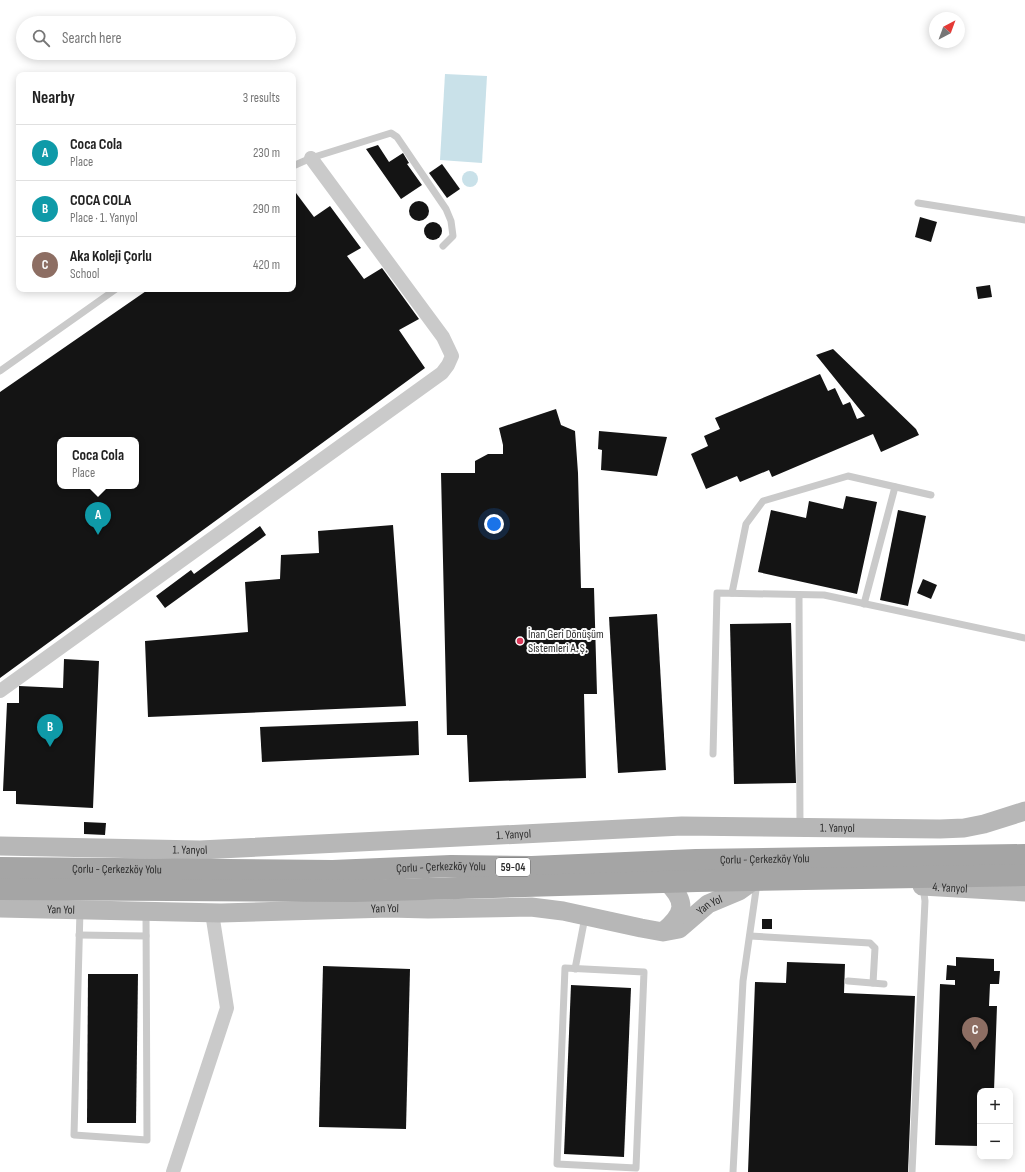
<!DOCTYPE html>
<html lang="en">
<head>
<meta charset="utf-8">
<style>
  body { margin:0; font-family:"Sofia Sans Condensed",sans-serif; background:#f2f2f2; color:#222 }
  .controls { position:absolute; right:12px; bottom:12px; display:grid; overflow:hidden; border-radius:8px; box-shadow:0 2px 10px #0003 }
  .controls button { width:36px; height:36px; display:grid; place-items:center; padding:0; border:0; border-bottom:1px solid #e0e0e0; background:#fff; color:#222; font:20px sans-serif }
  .compass { position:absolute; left:929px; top:12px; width:36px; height:36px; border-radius:50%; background:#fff; box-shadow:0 2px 10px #0003; rotate:41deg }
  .you { position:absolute; left:494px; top:524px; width:14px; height:14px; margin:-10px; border:3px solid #fff; border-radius:50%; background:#1a73e8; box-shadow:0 0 0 6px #1a73e833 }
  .badge { display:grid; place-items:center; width:26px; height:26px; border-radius:50%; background:#0b8043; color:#fff; font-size:13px; font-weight:700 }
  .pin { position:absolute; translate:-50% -33px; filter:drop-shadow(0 1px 2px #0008) }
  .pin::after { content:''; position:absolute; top:21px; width:14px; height:12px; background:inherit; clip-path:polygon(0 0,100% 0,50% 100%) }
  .popup { position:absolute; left:57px; top:437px; width:82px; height:52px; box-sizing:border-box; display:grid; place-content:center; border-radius:8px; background:#fff; filter:drop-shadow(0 1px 3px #0005); font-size:13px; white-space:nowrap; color:#767676 }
  .popup b { font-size:15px; color:#222 }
  .popup::after { content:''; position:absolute; left:50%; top:100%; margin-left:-8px; border:8px solid transparent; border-top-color:#fff }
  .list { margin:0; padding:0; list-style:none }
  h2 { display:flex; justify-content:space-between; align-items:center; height:52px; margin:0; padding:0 16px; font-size:17px }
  h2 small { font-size:13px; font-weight:400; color:#767676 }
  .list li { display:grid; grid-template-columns:26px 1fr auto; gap:12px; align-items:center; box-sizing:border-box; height:56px; padding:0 16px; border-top:1px solid #e0e0e0 }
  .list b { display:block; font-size:15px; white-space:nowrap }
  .list p { margin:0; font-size:13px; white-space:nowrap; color:#767676 }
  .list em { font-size:13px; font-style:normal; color:#767676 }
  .icon { flex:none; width:22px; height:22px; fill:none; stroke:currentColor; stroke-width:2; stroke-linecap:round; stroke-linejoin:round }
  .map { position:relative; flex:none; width:1025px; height:1172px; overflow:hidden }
  .search { position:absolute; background:#fff; box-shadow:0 2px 10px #0003; left:16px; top:16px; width:280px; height:44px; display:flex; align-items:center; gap:10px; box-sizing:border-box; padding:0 14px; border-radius:22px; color:#767676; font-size:15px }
  .panel { position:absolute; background:#fff; box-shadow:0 2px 10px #0003; left:16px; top:72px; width:280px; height:220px; border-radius:8px }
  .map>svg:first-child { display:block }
</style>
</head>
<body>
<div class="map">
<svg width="1025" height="1172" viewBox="0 0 1025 1172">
  <rect width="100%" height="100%" fill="#fff"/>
  <g fill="#c9e1e9">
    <path d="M445 74 487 76 482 163 440 160Z"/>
    <circle cx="470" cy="179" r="8"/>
  </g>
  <g fill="#141414" fill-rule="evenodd">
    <path d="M378 145 389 162 403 153 409 163 407 164 422 185 401 199 366 149Z"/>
    <path d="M442 164 460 189 447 198 429 173Z"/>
    <path d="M293 189 314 217 330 206 361 248 347 256 364 279 382 268 419 319 399 330 425 368 0 678V392L149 289H293ZM60 440H136V486H60Z"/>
    <circle cx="419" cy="211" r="10"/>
    <path d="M920 217 937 222 931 242 915 237Z"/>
    <circle cx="433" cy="231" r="9"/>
    <path d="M990 285 992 297 978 299 976 287Z"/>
    <path d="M833 349 916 429 919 435 881 452 873 434 772 477 769 470 740 482 737 476 706 489 691 454 708 446 704 436 720 429 715 418 820 374 828 391 835 388 843 405 850 402 857 419 865 416 816 355Z"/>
    <path d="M556 409 561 425 575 431 578 473 581 588H594L597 694H584L586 778 469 782 467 735H447L441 473H475V461L488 454H503V445L499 428Z"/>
    <path d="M599 431 667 437 657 476 601 470 602 450 598 449Z"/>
    <path d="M846 496 877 502 857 594 758 572 771 510 806 518 809 501 843 509Z"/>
    <path d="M898 510 926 516 908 606 880 600Z"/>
    <path d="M393 525 406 706 148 717 145 641 248 632 245 582 280 579 281 555 319 553 318 531Z"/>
    <path d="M260 526 266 535 165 608 156 596 191 570 194 574Z"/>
    <path d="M923 579 937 585 931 599 917 593Z"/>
    <path d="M657 614 666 770 618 773 609 617Z"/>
    <path d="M791 623 796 783 734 784 730 624Z"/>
    <path d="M64 659 99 661 93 808 16 804V791H3L7 703H19V686L63 688Z"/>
    <path d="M418 721 419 755 262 762 260 727Z"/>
    <path d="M84 822 106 823 105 835 84 834Z"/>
    <rect x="762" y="919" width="10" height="10"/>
    <path d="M956 957 994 959V971H1000L999 984H990L989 1006H997L994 1091H980V1146L935 1145 940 984 955 985V980H946L947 965 956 966Z"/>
    <path d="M787 962 845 964 844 993 915 996 908 1172H748L755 982 786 983Z"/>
    <path d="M323 966 410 969 406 1129 319 1127Z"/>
    <path d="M88 974H138L136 1123H87Z"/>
    <path d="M571 985 631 988 624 1157 564 1154Z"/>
  </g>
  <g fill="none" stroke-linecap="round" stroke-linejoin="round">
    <g stroke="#cacaca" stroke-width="7">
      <path d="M293 166 311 158 391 133 397 137 446 209 451 221 453 236 443 246"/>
      <path d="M918 203 1025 220"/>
      <path d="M0 371 116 289"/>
      <path d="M732 593 746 524 763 501 848 476 931 495"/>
      <path d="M799 595 800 827"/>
      <path d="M864 604 895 487"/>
      <path d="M713 754 717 593 824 595 1025 638"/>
      <path d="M80 910 74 1135 147 1140 146 912"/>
      <path d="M79 935 146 936"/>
      <path d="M750 936 870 943 875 948 873 983"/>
      <path d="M565 968 644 972 636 1168 557 1164Z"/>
      <path d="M575 969 585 917"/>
      <path d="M848 981 884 984"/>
      <path d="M733 1172 743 981 757 883"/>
      <path d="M912 1172 925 901 923 887"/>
    </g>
    <g stroke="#cacaca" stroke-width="14">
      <path d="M0 691 442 373 448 365 452 356 443 337 311 158"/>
      <path d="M173 1172 227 1008 212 913"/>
    </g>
    <g stroke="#b7b7b7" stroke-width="19">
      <path id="s1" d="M0 846 200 850 682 826 940 829 964 828 984 824 1025 811"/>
      <path id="s2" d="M922 886 1025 892"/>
      <path id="s3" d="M0 908 221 913 389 908 428 909 531 907 563 911 641 928 663 932 679 929 708 904 739 891 753 881"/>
      <path d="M664 931C685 913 687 902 667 882"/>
    </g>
    <g stroke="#a5a5a5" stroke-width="22">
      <path id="s4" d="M0 868 333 871 451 866 532 867 696 860 1025 855"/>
      <path d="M0 889 354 891 697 881 1025 875"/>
    </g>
  </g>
  <circle fill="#db395a" stroke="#fff" stroke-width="1.5" cx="520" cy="641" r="4"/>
  <g text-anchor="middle" stroke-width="4" stroke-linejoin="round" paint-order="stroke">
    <rect fill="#fff" stroke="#6c6c6c" stroke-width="1" x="496" y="858" width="34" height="18" rx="3"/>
    <g font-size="11" font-weight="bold" fill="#2d2d2d">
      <text x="513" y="871">59-04</text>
    </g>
    <g font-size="12" fill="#2d2d2d" stroke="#fff" text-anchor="start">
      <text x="528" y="638">İnan Geri Dönüşüm<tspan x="528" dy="14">Sistemleri A. Ş.</tspan></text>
    </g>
    <g font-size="12" fill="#2d2d2d" stroke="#fff">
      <text dy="4" stroke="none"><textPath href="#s1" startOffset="838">1. Yanyol</textPath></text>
      <text dy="4" stroke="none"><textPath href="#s1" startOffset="514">1. Yanyol</textPath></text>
      <text dy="4" stroke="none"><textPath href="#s1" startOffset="190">1. Yanyol</textPath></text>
      <text dy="4" stroke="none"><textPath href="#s4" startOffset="765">Çorlu - Çerkezköy Yolu</textPath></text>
      <text dy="4" stroke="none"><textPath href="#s4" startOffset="441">Çorlu - Çerkezköy Yolu</textPath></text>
      <text dy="4" stroke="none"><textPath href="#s4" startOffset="117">Çorlu - Çerkezköy Yolu</textPath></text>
      <text dy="4" stroke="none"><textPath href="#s2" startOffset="28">4. Yanyol</textPath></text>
      <text dy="4" stroke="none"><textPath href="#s3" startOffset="721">Yan Yol</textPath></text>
      <text dy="4" stroke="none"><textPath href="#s3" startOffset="385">Yan Yol</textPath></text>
      <text dy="4" stroke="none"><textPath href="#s3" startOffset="61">Yan Yol</textPath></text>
    </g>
  </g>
</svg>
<div class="controls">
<button>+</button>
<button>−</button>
</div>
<svg class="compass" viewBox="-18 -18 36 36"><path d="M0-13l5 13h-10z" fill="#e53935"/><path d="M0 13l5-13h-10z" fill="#767676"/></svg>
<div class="you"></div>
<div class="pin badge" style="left:98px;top:535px;background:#0f9aa8">A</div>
<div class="popup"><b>Coca Cola</b>Place</div>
<div class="pin badge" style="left:50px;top:747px;background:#0f9aa8">B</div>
<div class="pin badge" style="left:975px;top:1050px;background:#8d6e63">C</div>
<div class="search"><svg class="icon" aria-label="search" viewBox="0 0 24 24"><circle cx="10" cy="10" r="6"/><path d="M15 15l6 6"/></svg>Search here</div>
<section class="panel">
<h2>Nearby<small>3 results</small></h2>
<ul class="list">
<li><span class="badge" style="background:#0f9aa8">A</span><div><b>Coca Cola</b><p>Place</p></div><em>230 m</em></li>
<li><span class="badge" style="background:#0f9aa8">B</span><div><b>COCA COLA</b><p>Place · 1. Yanyol</p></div><em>290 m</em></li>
<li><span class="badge" style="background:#8d6e63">C</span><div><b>Aka Koleji Çorlu</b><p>School</p></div><em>420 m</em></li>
</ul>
</section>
</div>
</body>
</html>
